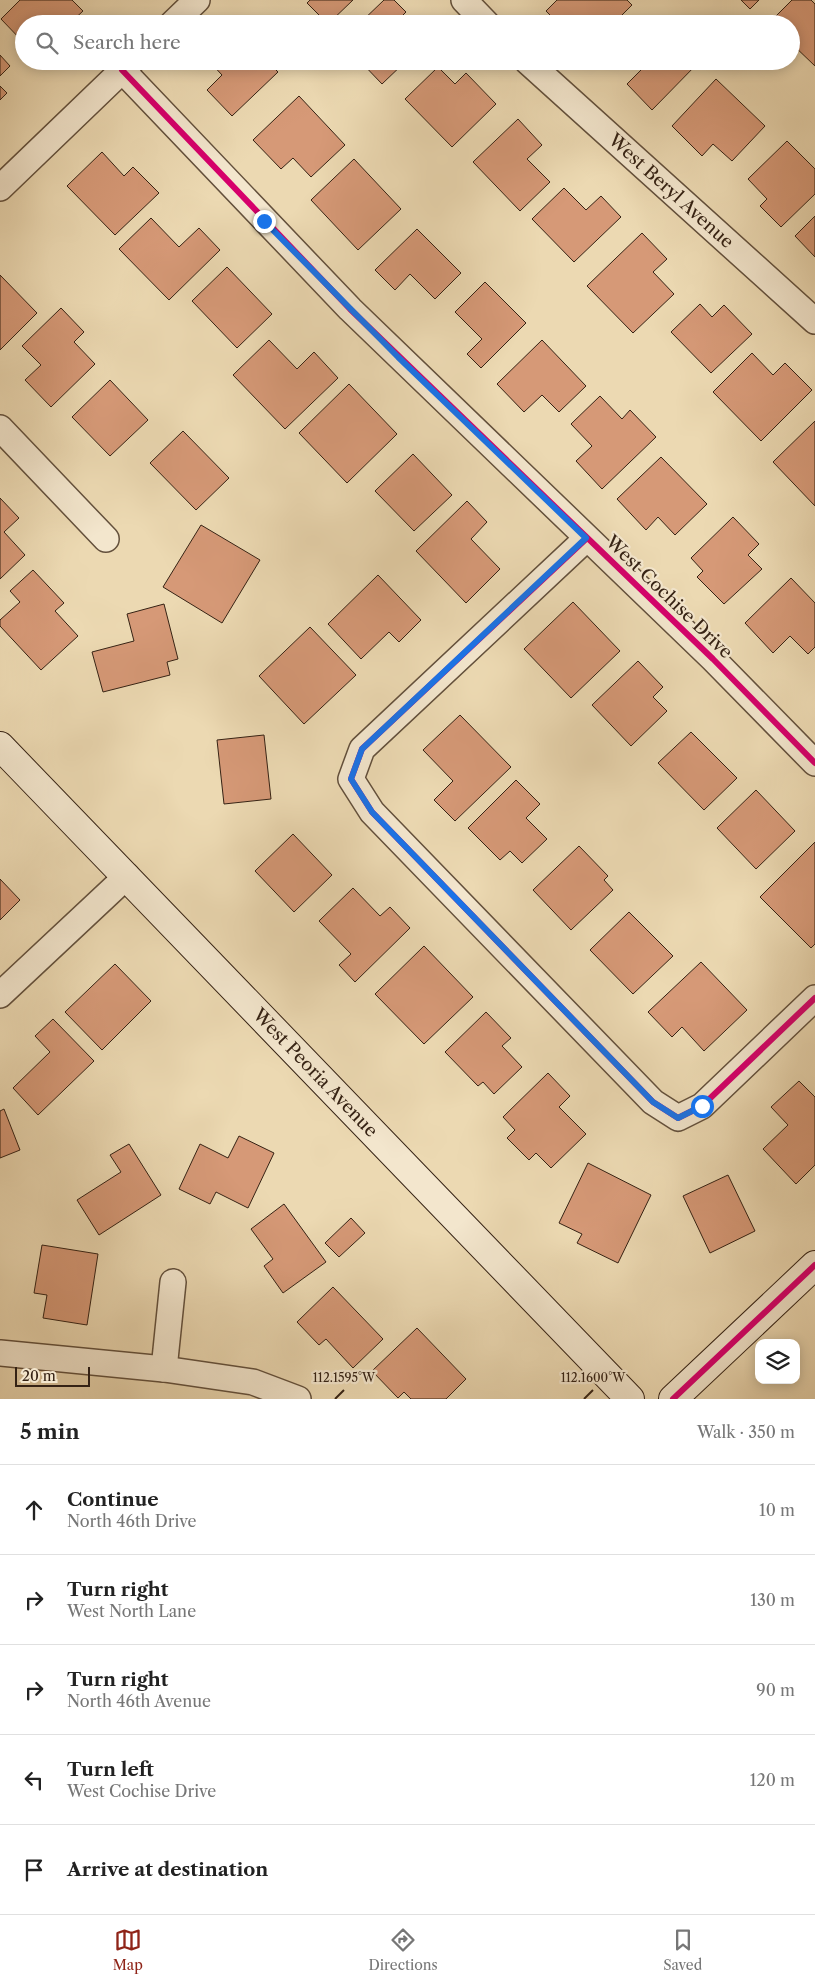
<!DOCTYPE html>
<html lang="en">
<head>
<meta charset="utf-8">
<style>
  body { margin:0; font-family:"Libre Caslon Text",serif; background:#f2f2f2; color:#222 }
  .controls { position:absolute; right:15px; bottom:15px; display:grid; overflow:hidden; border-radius:10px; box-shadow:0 2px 12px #0003 }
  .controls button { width:45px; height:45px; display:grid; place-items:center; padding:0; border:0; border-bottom:1px solid #e0e0e0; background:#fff; color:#222; font:25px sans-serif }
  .scale { position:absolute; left:15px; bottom:12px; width:75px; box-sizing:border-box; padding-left:5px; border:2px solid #352214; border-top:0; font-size:14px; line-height:18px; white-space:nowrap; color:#352214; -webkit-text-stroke:4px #f3e6cd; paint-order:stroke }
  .stop { position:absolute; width:15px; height:15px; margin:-11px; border:4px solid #1a73e8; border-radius:50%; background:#fff }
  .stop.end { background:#1a73e8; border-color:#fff; box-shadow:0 1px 5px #0008 }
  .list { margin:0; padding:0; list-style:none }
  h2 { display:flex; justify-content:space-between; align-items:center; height:65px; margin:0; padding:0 20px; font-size:21px }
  h2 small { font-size:16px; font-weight:400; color:#767676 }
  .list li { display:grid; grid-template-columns:32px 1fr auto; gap:15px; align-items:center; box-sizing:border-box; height:90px; padding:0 20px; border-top:1px solid #e0e0e0 }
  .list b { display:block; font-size:19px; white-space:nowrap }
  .list p { margin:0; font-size:16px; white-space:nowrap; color:#767676 }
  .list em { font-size:16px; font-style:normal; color:#767676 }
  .icon { flex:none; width:28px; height:28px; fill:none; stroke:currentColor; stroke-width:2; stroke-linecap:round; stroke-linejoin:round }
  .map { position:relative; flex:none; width:815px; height:1399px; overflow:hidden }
  .search { position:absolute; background:#fff; box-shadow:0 2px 12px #0003; left:15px; right:15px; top:15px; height:55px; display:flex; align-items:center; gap:12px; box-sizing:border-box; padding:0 18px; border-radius:28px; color:#767676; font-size:19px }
  .sheet { height:515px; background:#fff }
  nav { display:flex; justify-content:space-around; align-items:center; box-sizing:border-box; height:70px; border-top:1px solid #e0e0e0; background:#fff; font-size:14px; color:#767676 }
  nav a { display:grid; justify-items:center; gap:2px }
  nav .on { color:#8f2418 }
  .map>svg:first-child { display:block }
</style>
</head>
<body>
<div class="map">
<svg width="815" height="1399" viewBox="0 0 815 1399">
  <rect width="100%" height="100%" fill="#ecd9b2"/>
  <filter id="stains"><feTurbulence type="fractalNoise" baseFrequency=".004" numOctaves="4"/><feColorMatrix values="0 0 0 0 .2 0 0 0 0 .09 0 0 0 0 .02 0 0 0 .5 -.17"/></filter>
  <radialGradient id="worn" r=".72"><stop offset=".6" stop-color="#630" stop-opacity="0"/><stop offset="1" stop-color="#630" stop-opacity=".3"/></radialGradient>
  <g fill="#d69977" stroke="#352214">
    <path d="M20 0H72L83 11 69 24H24V43L1 19Z"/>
    <path d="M310 0H353L328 24 307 3Z"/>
    <path d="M384 0H394L406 12 394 24H359Z"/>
    <path d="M557 0H627L632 5 613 24H575L571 20 567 24H559L546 11Z"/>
    <path d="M741 0H759L750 9Z"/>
    <path d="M792 0H811L815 4V66L791 43V24H768Z"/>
    <path d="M0 55 10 66 0 76Z"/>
    <path d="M209 61H267L278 72 232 116 207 90 222 75Z"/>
    <path d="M360 61H406L382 84Z"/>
    <path d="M635 61H697L698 63 652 110 627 84 642 69Z"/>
    <path d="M438 67 455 84 466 73 496 104 452 147 405 99Z"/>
    <path d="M716 79 765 126 732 161 713 144 702 156 672 126Z"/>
    <path d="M0 86 7 93 0 100Z"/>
    <path d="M299 96 345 145 311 177 293 158 281 169 253 140Z"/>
    <path d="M518 119 542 145 527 159 550 182 520 211 473 162Z"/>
    <path d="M787 141 815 169V194L781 227 760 206 767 199 748 179Z"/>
    <path d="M102 152 124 176 133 167 159 193 115 235 67 186Z"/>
    <path d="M354 159 401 209 358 250 311 200Z"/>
    <path d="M564 188 586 210 601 196 621 217 574 262 532 219Z"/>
    <path d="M815 216V257L795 236Z"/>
    <path d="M151 218 179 247 199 228 220 250 169 300 119 249Z"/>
    <path d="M417 229 461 273 435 299 410 274 395 290 375 270Z"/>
    <path d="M642 233 667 259 653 272 674 294 633 333 587 286Z"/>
    <path d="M227 267 272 314 237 348 192 301Z"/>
    <path d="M0 275 37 313 0 350Z"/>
    <path d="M485 282 526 323 481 368 467 354 482 339 455 312Z"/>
    <path d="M700 304 712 317 724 305 752 334 711 373 671 332Z"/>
    <path d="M61 308 84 332 74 342 95 364 51 407 25 380 41 365 22 346Z"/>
    <path d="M269 340 297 369 314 352 338 378 285 429 233 375Z"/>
    <path d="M542 340 586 386 559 412 542 395 524 412 497 384Z"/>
    <path d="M752 353 773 375 785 363 812 390 761 441 713 392Z"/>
    <path d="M110 380 148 420 110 456 72 417Z"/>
    <path d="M349 384 397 434 347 483 299 433Z"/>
    <path d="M600 396 622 419 630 410 656 437 602 489 576 461 592 446 571 424Z"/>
    <path d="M815 421V506L773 462Z"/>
    <path d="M183 431 229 478 196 510 150 463Z"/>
    <path d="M413 454 452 495 414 531 375 491Z"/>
    <path d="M661 457 707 504 675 535 658 517 646 530 617 499Z"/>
    <path d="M0 498 19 518 4 532 25 555 0 579Z"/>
    <path d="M467 501 487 522 471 539 500 569 466 603 416 551Z"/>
    <path d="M733 517 759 544 748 555 762 569 724 604 697 577 703 571 691 558Z"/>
    <path d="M201 525 260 560 222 623 163 587Z"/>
    <path d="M33 570 64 603 55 611 78 636 41 670 0 626V620L20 602 10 591Z"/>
    <path d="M378 575 421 620 399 642 389 632 361 659 328 624Z"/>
    <path d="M791 578 815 603V647L808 654 790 636 773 653 745 623Z"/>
    <path d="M573 602 620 651 571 698 524 649Z"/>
    <path d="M164 604 178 659 167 662 170 675 103 692 92 652 134 641 127 614Z"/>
    <path d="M310 627 356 675 304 724 259 676Z"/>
    <path d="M638 661 663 687 653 697 667 711 631 746 592 705Z"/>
    <path d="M460 715 511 767 455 821 434 800 453 781 423 750Z"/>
    <path d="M691 732 737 778 704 810 658 763Z"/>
    <path d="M264 735 271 799 224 804 217 740Z"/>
    <path d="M516 780 540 804 526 818 547 839 522 863 510 851 500 860 468 828Z"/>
    <path d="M756 790 795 831 756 869 717 828Z"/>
    <path d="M293 834 332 875 294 912 255 871Z"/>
    <path d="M815 842V944L811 948 760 897Z"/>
    <path d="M579 846 608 876 604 880 613 890 571 930 533 890Z"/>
    <path d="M0 879 20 900 0 920Z"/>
    <path d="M353 888 380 916 390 907 410 928 355 982 339 965 351 954 319 921Z"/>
    <path d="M629 912 673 956 633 994 590 950Z"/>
    <path d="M424 946 473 997 424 1044 375 994Z"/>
    <path d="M701 962 747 1010 704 1051 682 1027 672 1037 648 1012Z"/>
    <path d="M115 964 151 1001 102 1050 65 1012Z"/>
    <path d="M486 1012 511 1038 502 1046 522 1067 494 1094 483 1082 478 1086 445 1052Z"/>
    <path d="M53 1019 94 1061 38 1115 13 1088 50 1052 35 1036Z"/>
    <path d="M548 1073 570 1096 559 1107 586 1134 551 1168 536 1153 529 1160 507 1138 515 1130 503 1117Z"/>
    <path d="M799 1081 815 1097V1165L796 1184 763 1149 788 1125 771 1107Z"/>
    <path d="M4 1109 20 1150 0 1158V1111Z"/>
    <path d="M239 1136 274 1153 248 1208 216 1192 210 1204 179 1189 200 1144 228 1158Z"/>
    <path d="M129 1144 161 1195 99 1235 77 1200 121 1172 110 1155Z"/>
    <path d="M588 1163 651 1195 618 1263 577 1243 582 1234 559 1223Z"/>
    <path d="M728 1175 755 1231 710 1253 683 1196Z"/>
    <path d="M284 1204 326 1262 283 1293 264 1266 273 1259 251 1229Z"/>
    <path d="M351 1218 365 1233 339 1257 325 1243Z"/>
    <path d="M42 1245 98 1254 87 1325 43 1318 47 1295 34 1293Z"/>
    <path d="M333 1287 383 1339 353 1368 326 1339 319 1345 297 1322Z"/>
    <path d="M417 1328 466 1379 446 1399H411L404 1392 398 1398 372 1371Z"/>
  </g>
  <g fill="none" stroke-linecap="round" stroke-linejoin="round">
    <defs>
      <g id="street">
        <path d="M464 0 487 24"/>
        <path d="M172 24 197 0"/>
        <path id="s1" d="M527 61 815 321"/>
        <path d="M122 70 350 309 713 659 815 763"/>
        <path d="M0 188 132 61"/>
        <path d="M0 428 106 539"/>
        <path d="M586 539 362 749 351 779 372 812 653 1102 678 1118 702 1106 815 998"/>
        <path d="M0 995 127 876"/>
        <path d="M0 1353 164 1369 253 1382 298 1399"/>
        <path d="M164 1369 173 1282"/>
      </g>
      <g id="secondary">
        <path id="s2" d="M0 746 630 1399"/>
        <path d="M673 1399 815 1265"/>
      </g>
    </defs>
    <use href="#street" stroke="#63503c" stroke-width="28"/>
    <use href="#secondary" stroke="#352214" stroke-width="30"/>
    <use href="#street" stroke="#f3e6cd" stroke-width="25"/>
    <use href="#secondary" stroke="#f3e6cd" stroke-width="28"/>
    <defs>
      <g id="cycleway">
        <path d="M122 70 350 309 713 659 815 763"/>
        <path d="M586 539 362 749 351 779 372 812 653 1102 678 1118 702 1106 815 998"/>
        <path d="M673 1399 815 1265"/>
      </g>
    </defs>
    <use href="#cycleway" stroke="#f3e6cd" stroke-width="9"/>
    <use href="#cycleway" stroke="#d6006c" stroke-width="6"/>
  </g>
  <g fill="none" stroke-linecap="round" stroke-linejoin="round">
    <path stroke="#1a73e8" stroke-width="6" d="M264 221 398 357 586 538 362 749 351 779 372 812 653 1102 678 1118 702 1106"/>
  </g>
  <path fill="none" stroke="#352214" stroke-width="2" d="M335 1399 344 1390M584 1399 593 1390"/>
  <g text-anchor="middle" stroke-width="4.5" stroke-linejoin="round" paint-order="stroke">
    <g font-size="18" fill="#352214" stroke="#f3e6cd">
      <text dy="6" stroke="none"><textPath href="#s1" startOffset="194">West Beryl Avenue</textPath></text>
      <text transform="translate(669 597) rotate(44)" y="6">West Cochise Drive</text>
      <text dy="6" stroke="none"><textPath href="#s2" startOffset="454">West Peoria Avenue</textPath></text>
    </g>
  </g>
  <g font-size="12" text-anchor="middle" fill="#352214" stroke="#f3e6cd" stroke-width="4.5" stroke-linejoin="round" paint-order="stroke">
    <text x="344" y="1382">112.1595°W</text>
    <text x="593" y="1382">112.1600°W</text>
  </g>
  <rect width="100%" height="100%" filter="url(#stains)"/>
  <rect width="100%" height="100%" fill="url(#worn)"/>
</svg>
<div class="controls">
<button><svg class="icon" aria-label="layers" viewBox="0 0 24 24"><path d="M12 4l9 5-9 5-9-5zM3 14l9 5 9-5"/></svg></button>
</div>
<div class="scale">20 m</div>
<div class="stop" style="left:702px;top:1106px"></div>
<div class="stop end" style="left:264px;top:221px"></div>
<div class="search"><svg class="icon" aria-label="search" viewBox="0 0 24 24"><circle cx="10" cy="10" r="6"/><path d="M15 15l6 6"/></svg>Search here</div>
</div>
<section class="sheet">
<h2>5 min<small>Walk · 350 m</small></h2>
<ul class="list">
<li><svg class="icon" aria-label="ahead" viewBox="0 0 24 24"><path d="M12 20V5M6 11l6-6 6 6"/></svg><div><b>Continue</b><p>North 46th Drive</p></div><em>10 m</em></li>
<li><svg class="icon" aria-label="right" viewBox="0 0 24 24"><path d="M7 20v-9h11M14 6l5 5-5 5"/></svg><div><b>Turn right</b><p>West North Lane</p></div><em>130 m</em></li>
<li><svg class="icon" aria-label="right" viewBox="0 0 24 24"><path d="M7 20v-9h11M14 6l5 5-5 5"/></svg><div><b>Turn right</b><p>North 46th Avenue</p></div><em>90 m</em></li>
<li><svg class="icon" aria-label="left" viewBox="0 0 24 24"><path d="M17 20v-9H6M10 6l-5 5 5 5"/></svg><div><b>Turn left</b><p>West Cochise Drive</p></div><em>120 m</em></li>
<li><svg class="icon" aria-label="arrive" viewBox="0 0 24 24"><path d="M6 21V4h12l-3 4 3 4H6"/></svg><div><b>Arrive at destination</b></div></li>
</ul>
</section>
<nav>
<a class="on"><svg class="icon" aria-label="map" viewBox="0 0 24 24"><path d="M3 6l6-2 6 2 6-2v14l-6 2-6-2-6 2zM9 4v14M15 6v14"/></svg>Map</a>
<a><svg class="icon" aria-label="directions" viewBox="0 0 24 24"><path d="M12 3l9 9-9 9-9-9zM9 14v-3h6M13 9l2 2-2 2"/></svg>Directions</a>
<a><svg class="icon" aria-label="saved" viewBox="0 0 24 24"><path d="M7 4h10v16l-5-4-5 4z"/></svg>Saved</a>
</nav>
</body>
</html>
